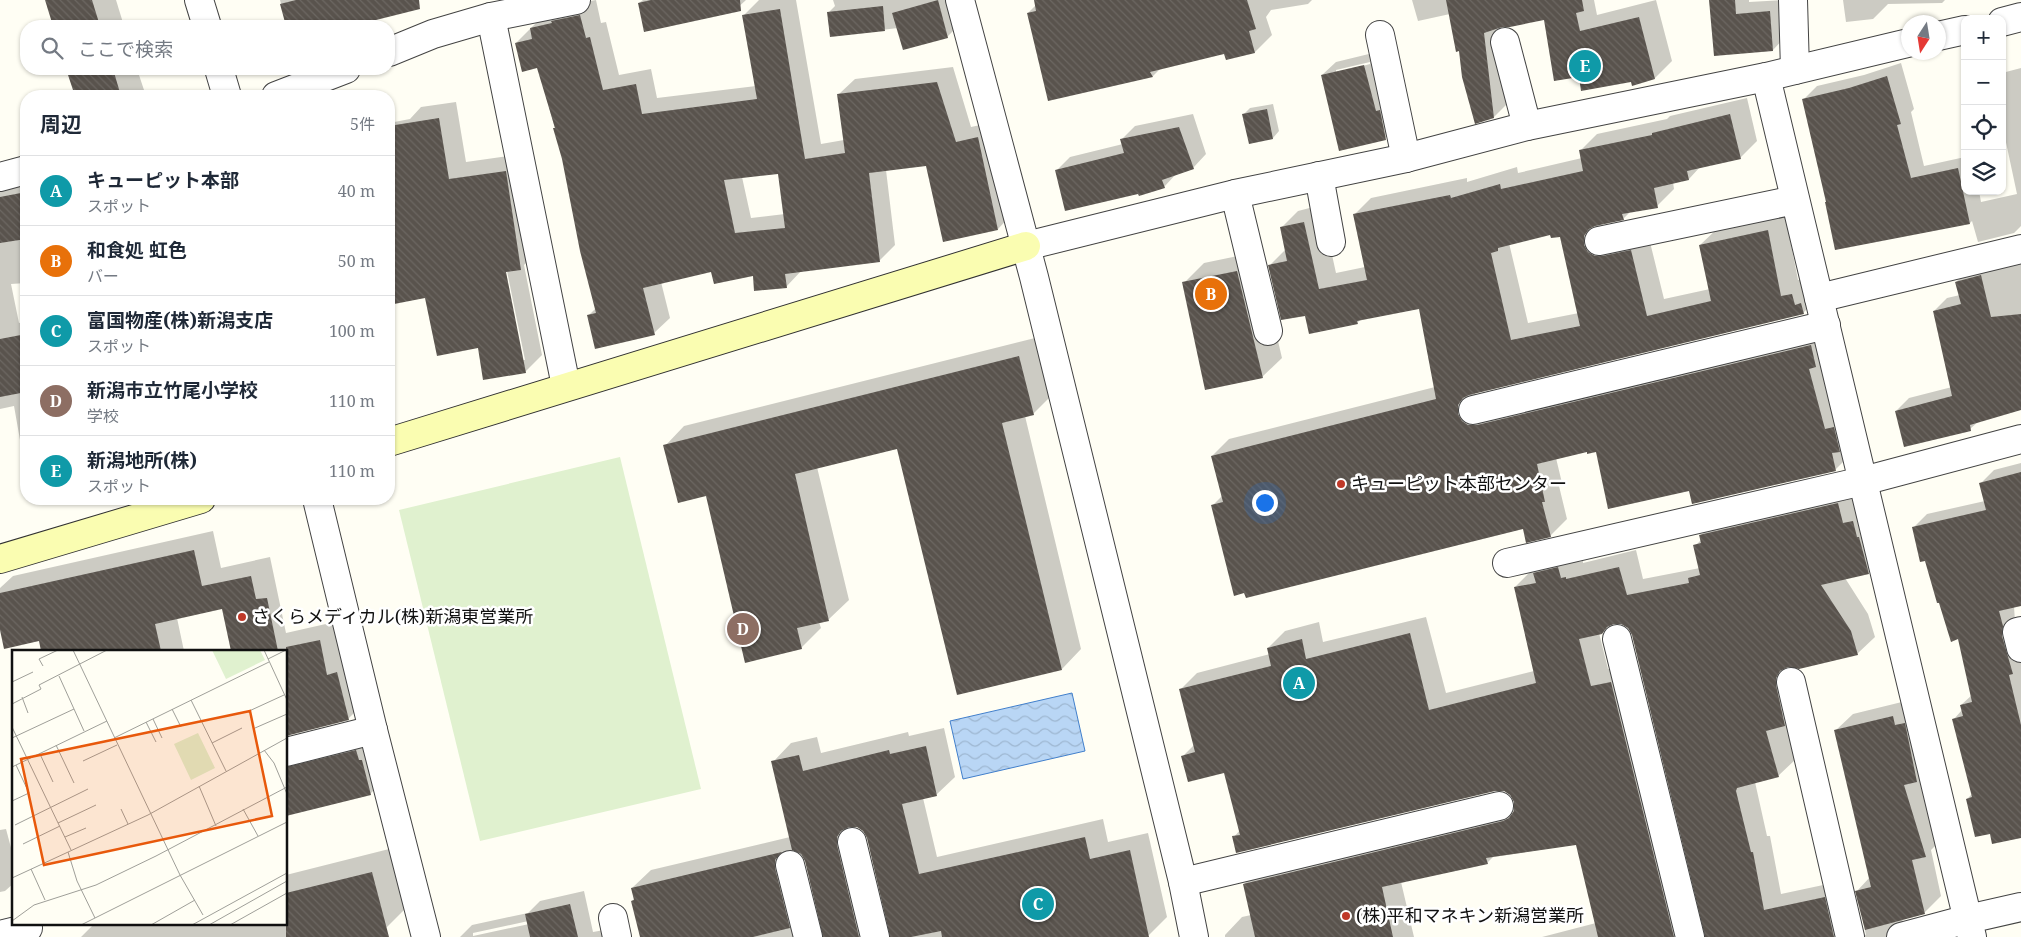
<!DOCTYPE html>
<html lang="ja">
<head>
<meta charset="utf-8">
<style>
  body { margin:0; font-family:"Noto Serif","Noto Sans JP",serif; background:#f6f6f7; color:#1f2937 }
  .controls { position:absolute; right:15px; top:15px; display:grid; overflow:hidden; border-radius:10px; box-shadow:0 1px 4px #0004 }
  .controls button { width:45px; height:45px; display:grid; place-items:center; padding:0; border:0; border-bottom:1px solid #e0e1e3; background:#fff; color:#1f2937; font:25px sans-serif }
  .compass { position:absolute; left:1901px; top:15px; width:45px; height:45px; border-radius:50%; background:#fff; box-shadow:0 1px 4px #0004; rotate:192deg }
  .you { position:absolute; left:1264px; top:502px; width:18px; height:18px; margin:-12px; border:4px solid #fff; border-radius:50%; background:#1a73e8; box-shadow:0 0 0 8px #1a73e833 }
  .badge { display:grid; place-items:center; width:32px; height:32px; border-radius:50%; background:#bf3929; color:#fff; font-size:16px; font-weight:700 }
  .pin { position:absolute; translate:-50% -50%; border:2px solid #fff; box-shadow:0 1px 5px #0006 }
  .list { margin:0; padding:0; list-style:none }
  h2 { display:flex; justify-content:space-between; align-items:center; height:65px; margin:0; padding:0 20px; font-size:21px }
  h2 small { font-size:16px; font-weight:400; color:#747a83 }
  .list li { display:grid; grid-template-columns:32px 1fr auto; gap:15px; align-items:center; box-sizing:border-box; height:70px; padding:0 20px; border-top:1px solid #e0e1e3 }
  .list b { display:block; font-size:19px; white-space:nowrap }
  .list p { margin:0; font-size:16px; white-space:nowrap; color:#747a83 }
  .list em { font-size:16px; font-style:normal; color:#747a83 }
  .icon { flex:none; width:28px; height:28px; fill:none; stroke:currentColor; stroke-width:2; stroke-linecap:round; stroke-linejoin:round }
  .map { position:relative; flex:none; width:2021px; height:937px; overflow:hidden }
  .search { position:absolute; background:#fff; box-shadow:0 1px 4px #0004; left:20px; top:20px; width:375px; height:55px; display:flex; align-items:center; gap:12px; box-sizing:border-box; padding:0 18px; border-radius:20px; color:#747a83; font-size:19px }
  .panel { position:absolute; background:#fff; box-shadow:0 1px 4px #0004; left:20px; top:90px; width:375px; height:415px; border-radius:20px }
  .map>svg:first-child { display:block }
</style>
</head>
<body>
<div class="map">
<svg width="2021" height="937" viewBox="0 0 2021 937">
  <defs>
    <pattern id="water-waves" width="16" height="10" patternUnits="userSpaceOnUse" patternTransform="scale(1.25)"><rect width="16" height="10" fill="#b9d6f5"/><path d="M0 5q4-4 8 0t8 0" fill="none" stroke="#9eb7d1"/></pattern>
    <pattern id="building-back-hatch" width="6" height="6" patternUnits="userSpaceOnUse" patternTransform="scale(1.25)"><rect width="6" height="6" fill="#59534d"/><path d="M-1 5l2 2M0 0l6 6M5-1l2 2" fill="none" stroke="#6c6762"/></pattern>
  </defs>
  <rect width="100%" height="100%" fill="#fffef4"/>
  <path fill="#e0f1cf" d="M620 457 701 789 480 841 399 510Z"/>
  <path fill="url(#water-waves)" stroke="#417fcb" d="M1072 693 1085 751 963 779 950 721Z"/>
  <g fill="#0003" fill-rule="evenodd">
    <path d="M46 0H116L124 26H54Z"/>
    <path d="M280 0H411L398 13 347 26H287Z"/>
    <path d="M596 0 601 23 606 22 619 75 651 69 657 98 756 86 744 15 759 0H796L821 144 844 140 839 94 855 79 953 67 971 127 994 122 1013 213 998 229 927 165 886 170 895 245 879 261 802 270 786 287 754 274 712 271 661 282 670 318 654 333 589 315 596 308 563 158 538 67 516 43 547 12 568 5ZM779 173 785 214 751 218 742 177Z"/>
    <path d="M643 0H746L734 11 639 3Z"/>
    <path d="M833 0H951L958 26 947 37 898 28 832 36 829 12 835 6Z"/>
    <path d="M1035 0H1312L1308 4 1271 10 1266 17 1272 35 1255 52 1225 53 1161 68 1153 76 1049 100 1028 13 1036 5Z"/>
    <path d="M1412 0H1594L1597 15 1656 0 1672 61 1655 78 1632 81 1580 75 1545 18 1502 26 1511 100 1494 117 1460 50 1450 14 1418 21Z"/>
    <path d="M1710 0H1749V2L1783 0 1786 36 1773 50Z"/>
    <path d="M1843 0H1945L1942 3 1888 4 1873 19 1846 22Z"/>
    <path d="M1377 52 1399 125 1385 138 1322 75 1336 62ZM1370 62V64L1336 73V70Z"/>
    <path d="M1901 63 1914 109 1911 112 1924 166 1965 157V191H1979L1981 202 2017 194 2004 133 2002 134V73L2021 68V226L2014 233 1978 242 1972 221 1970 223 1828 201 1804 99 1817 86 1864 75Z"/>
    <path d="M67 69H137L146 96H76Z"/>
    <path d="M1747 98 1757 141 1740 158 1700 167 1689 179 1673 182 1674 189 1657 206 1630 212 1623 219 1601 223 1600 227 1648 234 1664 299 1710 289 1700 245 1718 228 1785 214 1798 280 1809 278 1820 296 1803 313 1475 392V397L1828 328 1852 453 1835 470 1690 490 1597 451 1588 450 1556 458 1562 483 1559 486 1567 519 1550 536 1523 528 1245 592 1212 506 1222 496 1212 456 1229 439 1435 387 1420 307 1361 319 1357 323 1306 314 1270 265 1286 249 1281 228 1298 211 1321 205 1336 273 1365 267 1354 215 1371 198 1467 178V182L1517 167 1518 173 1582 158 1580 151 1597 134 1667 119 1670 116ZM1551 233 1560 235 1579 313 1528 323 1509 243Z"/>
    <path d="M456 102 466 162 523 154 537 252 524 265 542 355 525 372 479 347 426 297 389 304V123L410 119 421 107ZM506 266 525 360H522L503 267Z"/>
    <path d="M1273 104 1279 131 1273 138 1243 115 1250 108Z"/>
    <path d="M1193 114 1206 154 1193 168 1177 173 1164 187 1138 192 1057 170 1070 157 1123 144 1121 140 1135 126Z"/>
    <path d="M26 179V283L11 284 19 323 26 321V474L14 406 0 409V192L11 182Z"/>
    <path d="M1257 252 1282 358 1262 377 1184 283 1204 263Z"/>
    <path d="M2021 256V409L1979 421 1970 429 1896 411 1909 398 1952 387 1934 311 1947 298 1960 295 1956 282 1969 269Z"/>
    <path d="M1039 337 1053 394 1033 414 1025 416 1081 649 1062 669 898 447 817 467 849 600 829 619 819 622 821 628 801 648 707 495 665 446 684 426Z"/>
    <path d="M2021 463V604L2014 606 2015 622 2021 641V836L1991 832 1967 799 1972 794 1954 719 1962 710 1961 705 1972 695 1959 638 1913 528 1927 514 1985 501 1981 483 1994 470Z"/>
    <path d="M1855 486 1885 556 1868 573 1845 578 1868 614 1875 637 1857 654 1792 666 1802 708 1786 724 1796 759 1778 776 1755 782 1767 836H1770L1781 894 1842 881 1855 930 1866 935 1857 891 1870 877 1835 731 1853 714 1910 700 1942 839 1931 850 1941 896 1924 913 1903 919 1902 923 1924 937H1542L1596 923 1577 843 1495 855 1487 863 1401 882 1414 937H1225V935L1242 917 1251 915 1244 884 1261 867 1515 806V802L1511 794 1504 790H1495L1234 837 1240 830 1225 771 1183 756 1194 745 1180 690 1197 673 1270 654 1268 648 1285 631 1319 622 1323 642 1426 617 1446 693 1534 671 1515 587 1532 570 1575 551 1578 562 1583 561V563L1636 550 1643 579 1700 568 1695 546 1702 539 1701 535 1718 518ZM1621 623 1629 627 1633 635 1706 935H1703L1628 665 1608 669 1599 633H1602L1611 624Z"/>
    <path d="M213 531 221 568 270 557 286 633 339 621 368 699 348 719 290 734V736L294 744 378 742 389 775 370 794 286 815V651H233L223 608 177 618 184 651H43L40 640 0 625V588L13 576Z"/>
    <path d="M944 728 955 777 936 795 923 798 937 857 1103 819 1108 842 1148 833 1167 917 1149 935 1140 937H641L632 901 635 898 632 888 651 870 790 837 773 762 791 743 817 737 821 753 908 732 909 736ZM855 826 865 831 868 838 892 934 882 930 878 922ZM793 849 802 853 806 861 825 935 815 930 811 922Z"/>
    <path d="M6 829 14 859V883L5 891 0 892V830Z"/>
    <path d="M397 847 411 903 386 928 349 937H81L95 923H286V875Z"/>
    <path d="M584 891 593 932 604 930 605 937H460L472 925 528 913 540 901ZM533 920 534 923 473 936V933Z"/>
  </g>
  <g fill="url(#building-back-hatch)" fill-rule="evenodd">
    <path d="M45 0H92L100 26H53Z"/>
    <path d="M296 0H419L420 9 352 26H286L280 4Z"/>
    <path d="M651 0H740L741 11 644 32 638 3Z"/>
    <path d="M938 0 948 38 903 50 892 13Z"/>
    <path d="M1034 0H1247L1256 29 1249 31 1255 53 1226 60 1224 54 1150 72 1153 77 1048 101 1027 13 1036 11Z"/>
    <path d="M1446 0H1582L1584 11 1576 13 1580 31 1639 17 1655 79 1632 86 1631 82 1581 91 1579 77 1554 81 1544 20 1510 27H1502L1484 33 1494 118 1475 124 1462 77 1459 51 1456 52Z"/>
    <path d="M1709 0H1735L1736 14 1770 11 1773 51 1714 56Z"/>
    <path d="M883 6 885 31 830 37 827 12Z"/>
    <path d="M780 9 805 159 845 153 837 94 937 82 956 142 978 137 998 230 943 242 926 166 869 173 880 262 785 274 787 288 754 291 753 276 714 284 711 272 643 288 655 335 595 349 587 315 596 313 580 251 562 159 553 128H555L537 68 522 72 515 43 532 39 530 28 552 23 551 21 580 15 586 38 590 37 603 90 636 84 642 114 757 99 742 15ZM778 174 785 228 735 233 724 180Z"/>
    <path d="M1364 65 1376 111 1380 110 1386 140 1339 151 1321 75Z"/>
    <path d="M66 69H113L121 96H75Z"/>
    <path d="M1887 76 1901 124 1897 125 1911 178 1958 168 1970 224 1835 250 1825 202H1826L1802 99 1849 88Z"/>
    <path d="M1267 109 1273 139 1249 144 1242 114Z"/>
    <path d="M1730 114 1741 159 1687 171 1689 180 1654 188 1658 208 1622 214 1624 220 1595 226 1589 229 1584 236V245L1588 252 1595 256H1602L1631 250 1647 316 1711 301 1699 245 1768 230 1781 296 1792 294 1795 305 1801 303 1804 314 1469 395 1463 398 1458 405V414L1462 421 1468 425H1477L1811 345 1816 367 1809 369 1825 429 1834 427 1840 452 1832 453 1836 471 1692 504 1689 491 1608 509 1596 452 1587 454V452L1537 464 1545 502H1542L1551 537 1526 543 1523 529 1246 598 1244 593 1234 596 1211 505 1223 502 1211 456 1436 399 1419 309 1357 321 1358 324 1309 334 1305 316 1281 320 1268 265 1287 261 1280 227 1304 222 1319 289 1367 280 1353 214 1450 195 1451 198 1500 184 1501 189 1583 171 1579 150 1652 135V133ZM1550 235 1551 238 1560 237 1580 326 1511 340 1491 253 1498 251V248Z"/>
    <path d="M439 118 449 179 506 171 521 270 506 272 526 373 483 380 478 348 437 356 425 298 389 305V126Z"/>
    <path d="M1179 127 1194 169 1162 180 1165 188 1139 196 1138 194 1065 211 1055 170 1124 153 1120 139Z"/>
    <path d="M26 192V239L0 243V197Z"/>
    <path d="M1237 271 1263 378 1205 390 1182 282Z"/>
    <path d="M1981 275 1991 317 2021 314V410L1970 425 1971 431 1904 447 1895 411 1952 396 1933 311 1961 304 1955 282Z"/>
    <path d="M26 334V392L0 397V339Z"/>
    <path d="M1019 356 1034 415 1002 423 1062 670 957 695 897 449 795 474 829 621 797 628 802 649 745 663 706 496 678 503 663 445Z"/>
    <path d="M2021 472V606L1999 611 2003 626 2002 636 2013 674 2009 675 2021 725V838L1992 844 1990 834 1975 837 1966 799 1972 797 1952 719 1963 716 1960 705 1972 702 1958 639 1951 642 1939 603H1937L1925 561 1920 562 1912 527 1986 510 1979 483Z"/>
    <path d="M1838 503 1843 523 1853 521 1857 537H1859L1869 574 1821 585 1851 631 1858 655 1799 669 1788 667 1780 671 1776 678V685L1785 726 1766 731 1779 777 1737 788 1736 791 1751 852H1753L1764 910 1825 897 1834 937H1705L1632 635 1628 628 1621 624H1614L1607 627 1602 634 1579 639 1591 686 1611 682 1674 937H1598L1576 845 1486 858 1488 864 1382 887 1393 937H1255L1243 884 1503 821 1509 818 1514 811V802L1510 795 1504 791H1495L1236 853 1232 836 1240 835 1224 773 1188 782 1181 756 1195 752 1179 689 1271 666 1267 648 1302 639 1306 659 1410 633 1429 710 1536 683 1514 587 1536 583 1533 573 1558 567 1561 578 1566 577V579L1619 567 1627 595 1689 583 1688 578 1700 575 1693 545 1701 543 1699 535Z"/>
    <path d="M194 550 202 586 251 576 256 599 267 598 278 651H231L222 609 155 624 161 651H41L39 641 4 649 0 630V593Z"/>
    <path d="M320 640 327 675 337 672 349 720 286 736V647Z"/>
    <path d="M1893 716 1895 725 1905 723 1917 782 1904 785 1926 857 1912 860 1925 914 1865 930 1855 891 1871 887 1834 730Z"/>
    <path d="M926 746 937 796 902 804 919 874 1085 837 1090 859 1130 850 1149 937H942L941 931 911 937H890L867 838 863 831 857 827H849L841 831 837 837V845L859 937H823L805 861 801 854 792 850 771 761 799 755 803 771 889 750 890 754Z"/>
    <path d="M356 750 359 760H362L371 795 286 816V767Z"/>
    <path d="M782 852 775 860V868L790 928 753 937H640L631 901 634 900 631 888Z"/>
    <path d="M372 872 389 937H286V893Z"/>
    <path d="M570 904 578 937H530L525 914Z"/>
  </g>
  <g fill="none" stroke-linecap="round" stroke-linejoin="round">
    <defs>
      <g id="street">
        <path d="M199 0 207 26"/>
        <path d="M960 0 1034 277 1183 882 1194 937"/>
        <path d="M1793 0 1795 70"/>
        <path d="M491 17 566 386"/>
        <path d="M2002 22 2021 17"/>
        <path d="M1380 35 1406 158"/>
        <path d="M1938 36 1965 30"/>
        <path d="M1505 42 1527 126"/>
        <path d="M389 52 433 34 491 17 576 0"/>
        <path d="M219 69 227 96"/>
        <path d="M1766 77 1972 937"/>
        <path d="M276 96 346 69"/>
        <path d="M1319 176 1331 242"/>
        <path d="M0 177 26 170"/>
        <path d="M1235 194 1268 331"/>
        <path d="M1599 241 1795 200"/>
        <path d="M1026 246 1235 194 1406 158 1527 126 1766 77 1908 43"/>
        <path d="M1819 298 2021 249"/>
        <path d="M1473 410 1826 325"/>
        <path d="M317 499 373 730 426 937"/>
        <path d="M1507 563 1863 481 2021 439"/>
        <path d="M2021 631 2017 632 2021 648"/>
        <path d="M1617 639 1690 937"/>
        <path d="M1791 682 1850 937"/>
        <path d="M286 752 373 730"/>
        <path d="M852 842 875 937"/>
        <path d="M790 865 808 937"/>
        <path d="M1183 882 1499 806"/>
        <path d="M613 918 617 937"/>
        <path d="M0 935 28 928"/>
        <path d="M1901 937 1968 919 2021 907"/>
      </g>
      <g id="secondary">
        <path d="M389 442 1026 246"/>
        <path d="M0 559 201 499"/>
      </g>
    </defs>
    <use href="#street" stroke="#434343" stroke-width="30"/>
    <use href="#secondary" stroke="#323232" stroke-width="30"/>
    <use href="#street" stroke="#fff" stroke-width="28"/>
    <use href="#secondary" stroke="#fafdb1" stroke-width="28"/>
  </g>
  <g fill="#bf3929" stroke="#fff" stroke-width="2">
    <circle cx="1341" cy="484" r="5"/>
    <circle cx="242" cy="617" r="5"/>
    <circle cx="1346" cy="916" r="5"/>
  </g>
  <g text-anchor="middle" stroke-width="5" stroke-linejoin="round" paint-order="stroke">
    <g font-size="18" fill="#101010" stroke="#fff" text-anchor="start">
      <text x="1351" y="490">キューピット本部センター</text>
      <text x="252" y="623">さくらメディカル(株)新潟東営業所</text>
      <text x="1356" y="922">(株)平和マネキン新潟営業所</text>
    </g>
  </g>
  <g transform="translate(12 650)">
    <rect width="275" height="275" fill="#fffef4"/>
    <path d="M200 0H248L253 10 214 29ZM186 83 203 118 179 130 162 94Z" fill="#e0f1cf"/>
    <path fill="none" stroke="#9f9f99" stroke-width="1" d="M61 0 168 225 191 265M252 0 275 50M256 9 274 0M31 16 27 9 46 0M47 26 72 81M0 32 21 22M10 47 16 63M179 50 214 121M0 54 29 39 27 35 95 0M160 59 169 77M235 62 272 45M141 69 150 88M134 72 144 92M0 77 59 200M243 78 275 64M0 88 62 59M102 88 257 12M200 93 230 78M44 95 62 133M252 100 262 113 275 144M28 104 41 132M71 111 105 95M0 117 95 71M187 136 204 176M0 151 17 143 4 115M109 159 116 174M231 159 246 186M46 173 84 155M3 175 76 139M53 187 74 178M11 194 48 176M56 202 65 231 83 268M19 219 33 250M0 228 136 165 275 88M0 271 22 255 84 235 144 206 275 137M69 275 275 172M139 275 183 250M180 275 275 223M197 275 275 231M218 275 275 243"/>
    <path fill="#e8590c" fill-opacity="0.15" stroke="#e8590c" stroke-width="2.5" d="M238 61 260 166 32 215 9 109Z"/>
    <rect width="275" height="275" fill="none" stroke="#101010" stroke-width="2.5"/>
  </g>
</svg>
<div class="controls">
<button>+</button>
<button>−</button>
<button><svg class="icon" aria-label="locate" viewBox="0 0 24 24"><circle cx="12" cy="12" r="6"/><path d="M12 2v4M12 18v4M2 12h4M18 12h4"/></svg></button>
<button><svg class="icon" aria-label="layers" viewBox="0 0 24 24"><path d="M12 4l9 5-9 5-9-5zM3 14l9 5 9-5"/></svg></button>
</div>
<svg class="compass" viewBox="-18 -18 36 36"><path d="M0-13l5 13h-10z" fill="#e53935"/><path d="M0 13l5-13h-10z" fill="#747a83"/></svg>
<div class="you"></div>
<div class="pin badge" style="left:1299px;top:683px;background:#0f9aa8">A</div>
<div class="pin badge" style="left:1211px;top:294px;background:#e8710a">B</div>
<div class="pin badge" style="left:1038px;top:904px;background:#0f9aa8">C</div>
<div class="pin badge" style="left:743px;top:629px;background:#8d6e63">D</div>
<div class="pin badge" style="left:1585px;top:66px;background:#0f9aa8">E</div>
<div class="search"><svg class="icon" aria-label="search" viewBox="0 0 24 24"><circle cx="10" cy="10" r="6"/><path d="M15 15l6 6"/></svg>ここで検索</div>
<section class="panel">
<h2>周辺<small>5件</small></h2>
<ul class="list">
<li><span class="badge" style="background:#0f9aa8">A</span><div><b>キューピット本部</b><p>スポット</p></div><em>40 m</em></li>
<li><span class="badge" style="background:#e8710a">B</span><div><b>和食処 虹色</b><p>バー</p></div><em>50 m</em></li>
<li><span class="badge" style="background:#0f9aa8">C</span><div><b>富国物産(株)新潟支店</b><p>スポット</p></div><em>100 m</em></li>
<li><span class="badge" style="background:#8d6e63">D</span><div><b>新潟市立竹尾小学校</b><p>学校</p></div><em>110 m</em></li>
<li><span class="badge" style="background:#0f9aa8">E</span><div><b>新潟地所(株)</b><p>スポット</p></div><em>110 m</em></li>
</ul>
</section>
</div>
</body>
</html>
